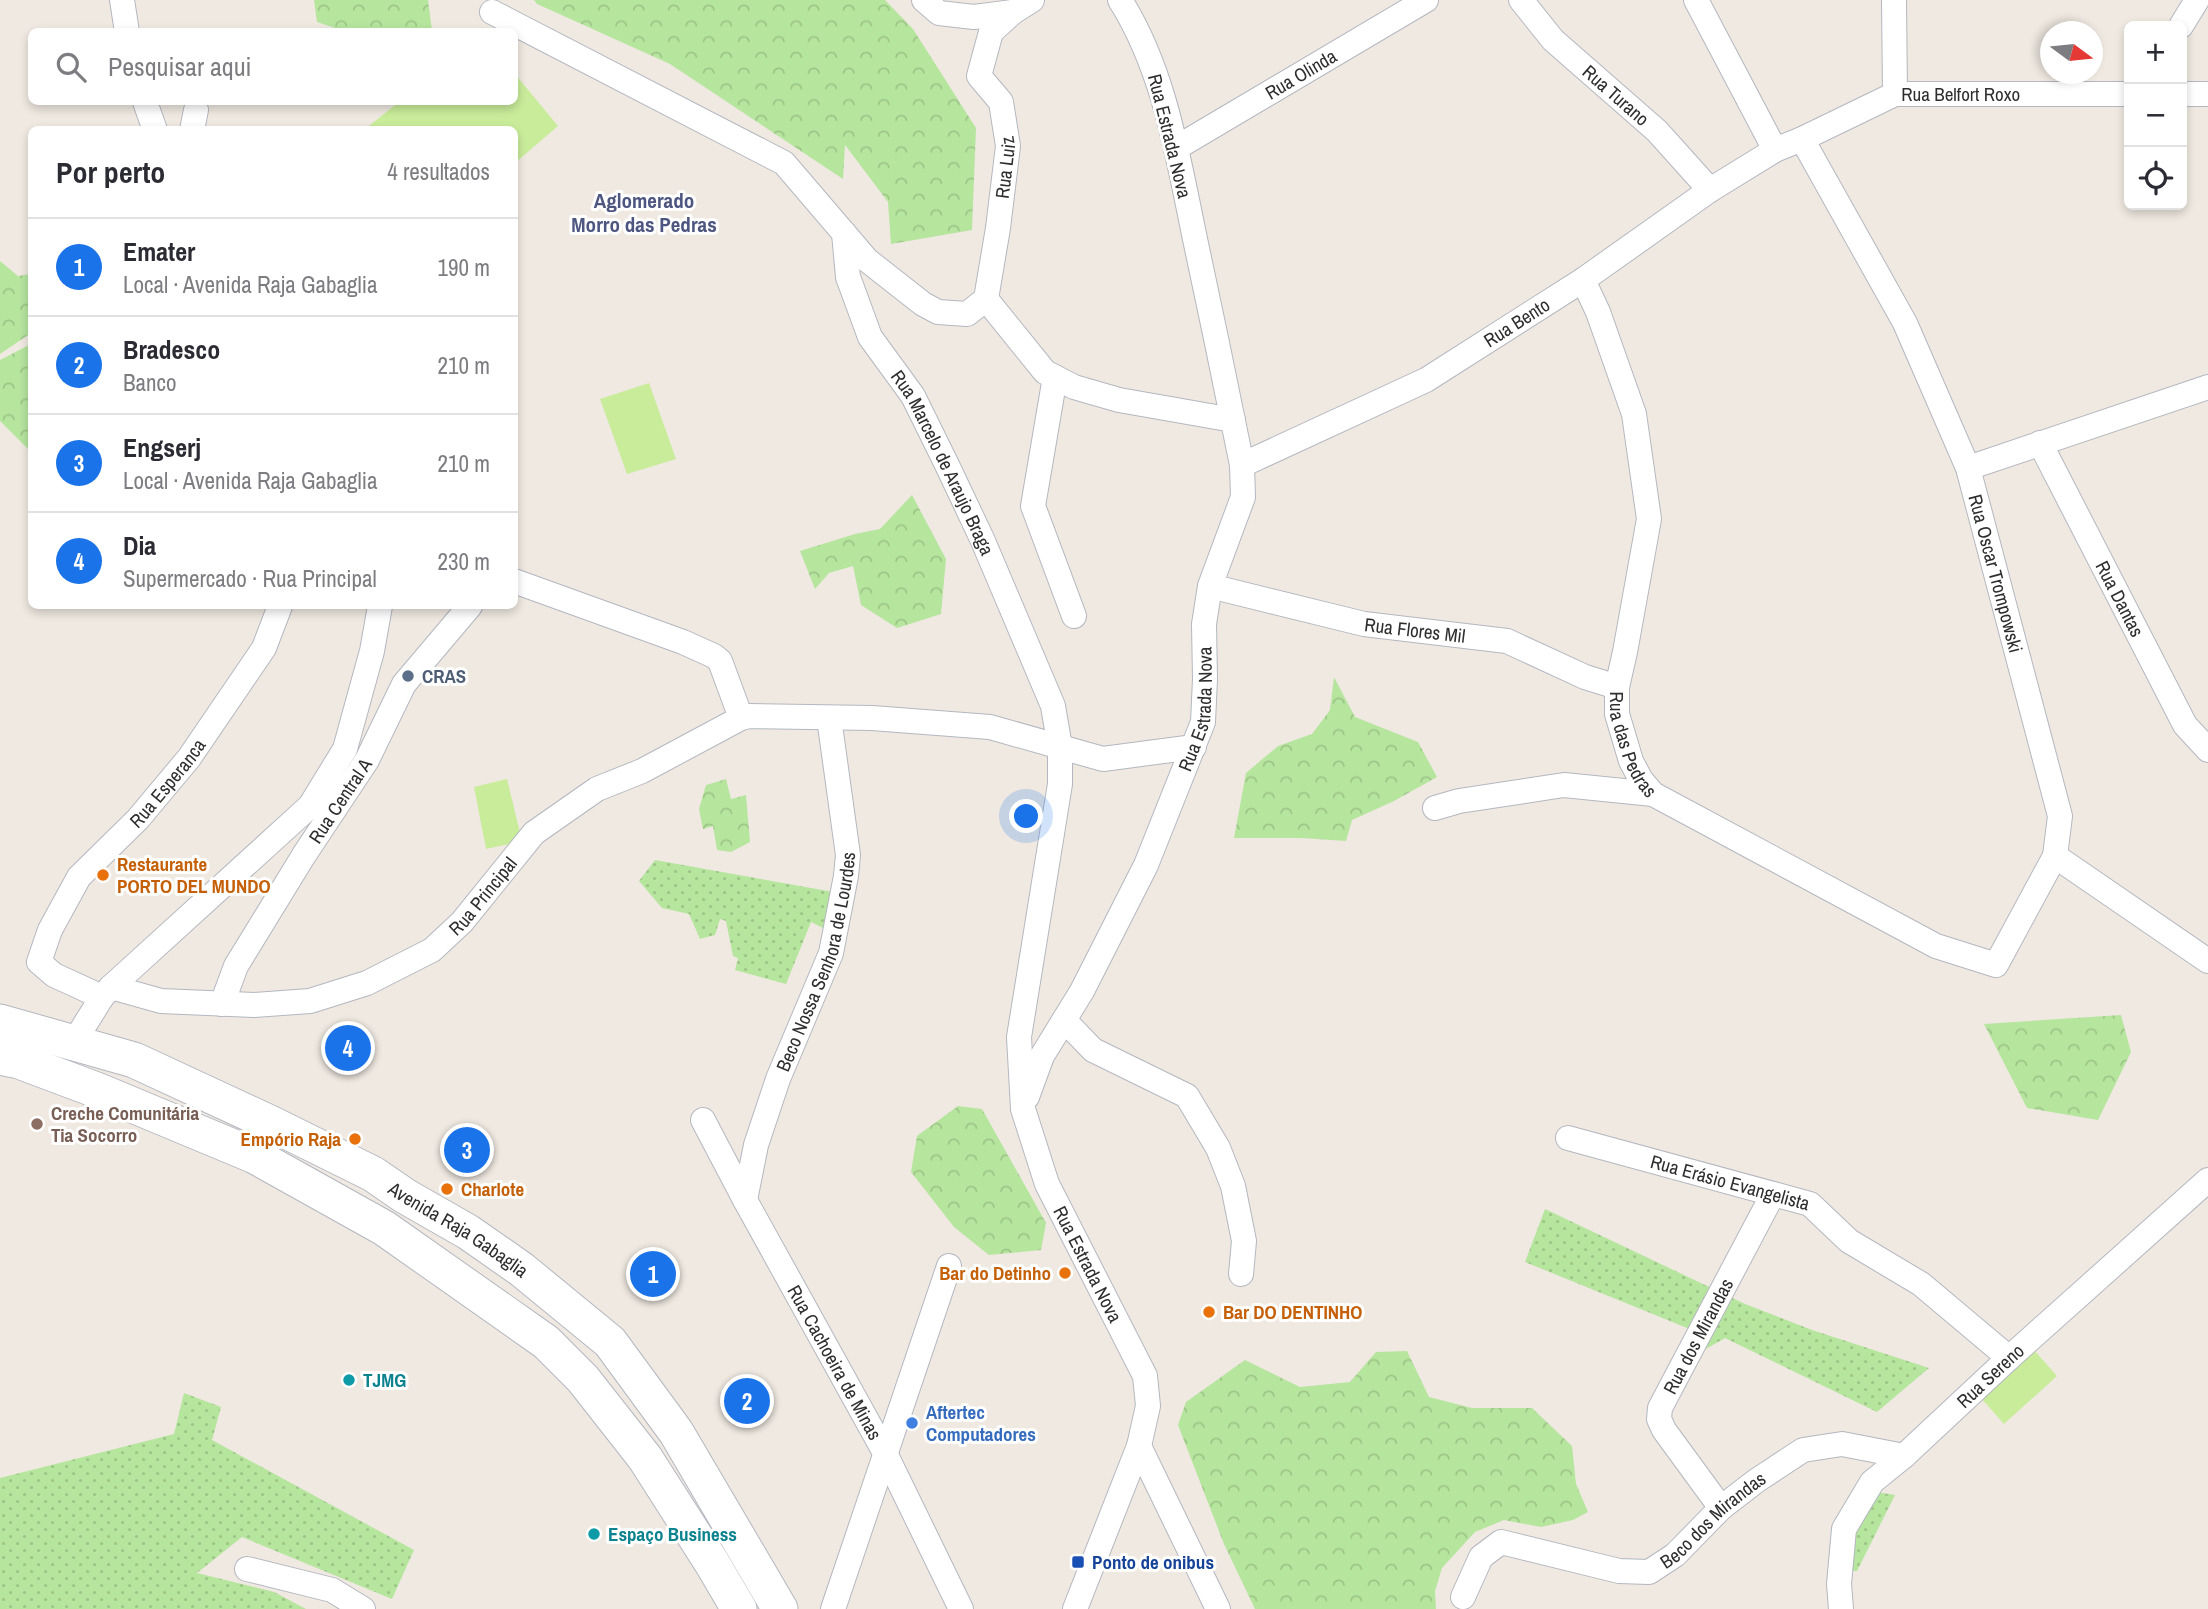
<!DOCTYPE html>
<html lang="pt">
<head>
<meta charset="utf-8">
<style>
  body { margin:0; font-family:"Archivo Narrow",sans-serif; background:#f7f7f7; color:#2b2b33 }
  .controls { position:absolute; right:21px; top:21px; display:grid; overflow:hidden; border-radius:10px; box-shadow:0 4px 10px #0003 }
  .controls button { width:63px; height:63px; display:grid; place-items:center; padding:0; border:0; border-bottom:2px solid #e1e1e2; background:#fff; color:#2b2b33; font:35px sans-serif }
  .compass { position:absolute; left:2040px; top:21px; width:63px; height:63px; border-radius:50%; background:#fff; box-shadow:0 4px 10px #0003; rotate:105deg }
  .you { position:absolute; left:1027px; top:817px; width:24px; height:24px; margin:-18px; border:5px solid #fff; border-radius:50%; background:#1a73e8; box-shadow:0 0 0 10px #1a73e833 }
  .badge { display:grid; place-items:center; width:46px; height:46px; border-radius:50%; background:#1a73e8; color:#fff; font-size:23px; font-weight:700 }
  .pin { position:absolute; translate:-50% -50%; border:4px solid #fff; box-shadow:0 2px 7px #0006 }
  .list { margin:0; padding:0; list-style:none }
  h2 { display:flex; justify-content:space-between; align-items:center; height:91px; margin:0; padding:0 28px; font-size:30px }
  h2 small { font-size:23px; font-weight:400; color:#7c7c81 }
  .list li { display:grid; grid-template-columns:46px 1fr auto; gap:21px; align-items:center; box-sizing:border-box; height:98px; padding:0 28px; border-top:2px solid #e1e1e2 }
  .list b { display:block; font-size:26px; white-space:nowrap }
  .list p { margin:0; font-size:23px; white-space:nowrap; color:#7c7c81 }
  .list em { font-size:23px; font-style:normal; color:#7c7c81 }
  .icon { flex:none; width:38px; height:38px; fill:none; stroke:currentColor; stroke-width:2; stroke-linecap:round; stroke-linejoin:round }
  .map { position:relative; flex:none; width:2208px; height:1609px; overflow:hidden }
  .search { position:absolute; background:#fff; box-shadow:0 4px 10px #0003; left:28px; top:28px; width:490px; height:77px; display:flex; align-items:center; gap:18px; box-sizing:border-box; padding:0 24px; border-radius:10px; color:#7c7c81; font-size:26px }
  .panel { position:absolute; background:#fff; box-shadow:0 4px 10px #0003; left:28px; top:126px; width:490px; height:483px; border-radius:10px }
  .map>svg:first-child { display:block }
</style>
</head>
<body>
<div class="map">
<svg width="2208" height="1609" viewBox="0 0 2208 1609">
  <defs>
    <pattern id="forest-crowns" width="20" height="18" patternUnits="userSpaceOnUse" patternTransform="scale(1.75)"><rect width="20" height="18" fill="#b6e59e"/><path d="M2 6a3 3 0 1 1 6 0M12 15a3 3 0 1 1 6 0" fill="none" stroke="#9dc588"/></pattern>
    <pattern id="park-dots" width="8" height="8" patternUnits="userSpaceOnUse" patternTransform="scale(1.75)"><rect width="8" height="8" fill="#b6e59e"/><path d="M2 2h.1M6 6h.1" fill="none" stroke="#9dc588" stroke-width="1.8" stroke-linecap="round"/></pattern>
  </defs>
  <rect width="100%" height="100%" fill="#efe9e1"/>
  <g fill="url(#forest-crowns)">
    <path d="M314 0H428L432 31H344L317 22Z"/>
    <path d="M534 0H885L913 29 976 128 972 230 891 244 888 202 845 145 843 179 670 64 537 4Z"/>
    <path d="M0 261 18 276 32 274 31 333 0 354Z"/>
    <path d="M31 344V452L0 421V360Z"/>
    <path d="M912 495 946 559 941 614 897 628 861 605 853 566 829 573 815 589 800 551 855 534 880 529Z"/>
    <path d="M1334 677 1355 717 1418 742 1437 777 1394 801 1352 820 1346 841 1302 838H1234L1246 773 1278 746 1312 734 1330 710Z"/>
    <path d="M726 779 731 799 746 795 750 842 731 852 717 850 713 826 703 829 699 809 706 785Z"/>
    <path d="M2121 1015 2131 1052 2098 1120 2027 1108 1984 1024Z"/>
    <path d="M958 1106 982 1109 1046 1223 1041 1250 989 1255 954 1227 911 1172 917 1136Z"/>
    <path d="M1407 1351 1429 1397 1472 1408H1532L1572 1446 1576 1484 1588 1512 1573 1520 1541 1527 1504 1520 1475 1532 1442 1568 1435 1591 1436 1609H1255L1224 1544 1178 1425 1186 1402 1245 1360 1300 1387 1350 1382 1376 1352Z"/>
  </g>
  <g fill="url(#park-dots)">
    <path d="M655 860 839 893 831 932 811 922 786 984 735 970 738 958 733 956 726 921 720 919 715 935 700 939 689 914 662 908 639 881Z"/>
    <path d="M1545 1209 1745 1304 1812 1330 1929 1368 1877 1412 1725 1338 1704 1350 1692 1330 1525 1262Z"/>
    <path d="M184 1393 221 1407 212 1440 414 1550 392 1599 242 1537 197 1573 274 1592 306 1609H0V1478L174 1434Z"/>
    <path d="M1870 1491 1895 1495 1857 1571H1848L1846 1545Z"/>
  </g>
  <g fill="#c9ec9a">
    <path d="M515 74 558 126 515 163 514 130 365 129 399 102H514Z"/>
    <path d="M649 383 676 459 627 474 600 399Z"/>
    <path d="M507 779 522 841 486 849 474 787Z"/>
    <path d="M2033 1349 2057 1376 2004 1424 1980 1397Z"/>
  </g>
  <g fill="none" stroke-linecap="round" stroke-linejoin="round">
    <defs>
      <g id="street">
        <path d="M122 0 127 32"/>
        <path d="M924 0 939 13 974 17 1013 12 1032 0"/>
        <path id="s1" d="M1521 0 1553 40 1657 131 1710 190"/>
        <path d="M1696 0 1775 150"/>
        <path d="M1894 0 1895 94"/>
        <path d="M492 12 784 163 867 260 923 304 938 312 967 314 986 299"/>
        <path d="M2181 26 2197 0"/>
        <path d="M2182 94H2208"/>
        <path d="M145 102 155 130"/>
        <path d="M192 130 196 110"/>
        <path id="s2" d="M1802 139 1905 323 1968 468 2060 816 2055 856 2208 961"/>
        <path id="s3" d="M1176 148 1426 0"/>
        <path id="s4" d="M844 233 848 277 870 337 913 396 948 467 983 541 1053 706 1060 747V784L1019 1037 1023 1109 1047 1184 1145 1376 1148 1406 1139 1446 1075 1609"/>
        <path id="s5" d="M1583 280 1598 312 1634 414 1649 519 1625 652 1617 687V714L1631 761 1641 780 1653 794 1936 946 1996 965 2055 856"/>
        <path id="s6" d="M986 299 998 228 1008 146 1001 102 979 76 991 32 1013 12"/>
        <path d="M986 299 1045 372 1074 387 1119 400 1233 420"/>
        <path d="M1055 377 1033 506 1074 616"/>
        <path id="s7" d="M2040 443 2185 725 2208 750"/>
        <path id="s8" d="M1242 465 1426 380 1583 280 1710 190 1775 150 1802 139 1895 94H2129"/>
        <path d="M1968 468 2208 387"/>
        <path d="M514 581 683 642 714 656 720 661 741 718"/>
        <path id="s9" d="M1210 586 1364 624 1507 641 1585 677 1617 687"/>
        <path d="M1435 808 1459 801 1564 785 1653 794"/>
        <path id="s10" d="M111 987 161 1001 254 1005 310 1001 367 983 432 950 462 922 534 833 597 789 642 771 741 718 749 716 872 718 990 727 1103 759 1194 747"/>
        <path id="s11" d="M102 997 54 975 39 962 50 930 79 877 138 819 189 758 264 648 280 606"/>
        <path id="s12" d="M222 1004 236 966 304 855 367 760 404 684 470 606"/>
        <path d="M1064 1020 1093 1050 1187 1096 1218 1148 1233 1186 1244 1241 1241 1274"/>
        <path d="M74 1042 102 997 111 987 310 806 345 749 372 651 380 606"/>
        <path id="s13" d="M1027 1097 1042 1056 1082 991 1146 865 1203 722 1205 679 1204 624 1210 586 1243 497 1242 465C1227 390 1211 314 1195 239 1178 158 1165 71 1120 0"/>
        <path id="s14" d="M703 1120 745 1200 885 1453 961 1609"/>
        <path id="s15" d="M1568 1138 1810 1204 1849 1241 1921 1284 2009 1358"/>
        <path id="s16" d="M745 1200 756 1145 778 1079 831 953 846 876 848 855 829 718"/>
        <path d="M1139 1446 1218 1609"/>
        <path id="s17" d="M1721 1508 1664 1430 1659 1419 1660 1408 1773 1194"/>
        <path d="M247 1569 332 1590 363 1609"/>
        <path id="s18" d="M1463 1597 1481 1557 1501 1542 1619 1571 1649 1572 1675 1555 1721 1508 1756 1481 1803 1450 1842 1444 1904 1456"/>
        <path d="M833 1609 949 1266"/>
        <path id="s19" d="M1841 1609 1839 1584 1844 1529 1872 1482 1904 1456 2009 1358 2208 1180"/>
      </g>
      <g id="secondary">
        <path id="s20" d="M0 1022 134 1060 272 1124 373 1174 405 1196 468 1232 521 1269 610 1342 676 1432 780 1609"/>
        <path d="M0 1057 19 1061 99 1091 255 1156 384 1228 546 1342 583 1379 645 1458 712 1563 739 1609"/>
      </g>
    </defs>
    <use href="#street" stroke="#b4b7c1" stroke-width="26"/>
    <use href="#secondary" stroke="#b4b7c1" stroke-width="37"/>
    <use href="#street" stroke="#fff" stroke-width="24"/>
    <use href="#secondary" stroke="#fff" stroke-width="35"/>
  </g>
  <circle fill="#5c6f8a" stroke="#fff" stroke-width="2.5" cx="408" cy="676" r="7"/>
  <g fill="#e8710a" stroke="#fff" stroke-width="2.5">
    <circle cx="103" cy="875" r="7"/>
    <circle cx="355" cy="1139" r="7"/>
    <circle cx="447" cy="1189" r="7"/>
    <circle cx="1065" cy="1273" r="7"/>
    <circle cx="1209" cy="1312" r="7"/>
  </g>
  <circle fill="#8d6e63" stroke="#fff" stroke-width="2.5" cx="37" cy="1124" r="7"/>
  <g fill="#0f9aa8" stroke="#fff" stroke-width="2.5">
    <circle cx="349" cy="1380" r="7"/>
    <circle cx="594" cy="1534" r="7"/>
  </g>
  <circle fill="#3f7fe0" stroke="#fff" stroke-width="2.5" cx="912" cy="1423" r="7"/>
  <rect fill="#1a4fb4" stroke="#fff" stroke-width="2.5" x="1071" y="1555" width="14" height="14" rx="3.5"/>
  <g text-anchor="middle" stroke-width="6" stroke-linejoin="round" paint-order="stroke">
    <g font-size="19" fill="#2e2e2e" stroke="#fff">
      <text dy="7" stroke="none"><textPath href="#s3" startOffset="145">Rua Olinda</textPath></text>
      <text dy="7" stroke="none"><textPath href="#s1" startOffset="135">Rua Turano</textPath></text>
      <text dy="7" stroke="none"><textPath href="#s8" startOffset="819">Rua Belfort Roxo</textPath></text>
      <text transform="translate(1170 136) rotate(76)" y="7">Rua Estrada Nova</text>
      <text dy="7" stroke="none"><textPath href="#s6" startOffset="133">Rua Luiz</textPath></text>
      <text dy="7" stroke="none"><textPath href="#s8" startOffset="310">Rua Bento</textPath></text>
      <text dy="7" stroke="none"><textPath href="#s4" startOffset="254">Rua Marcelo de Araujo Braga</textPath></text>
      <text dy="7" stroke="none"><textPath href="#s2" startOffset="478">Rua Oscar Trompowski</textPath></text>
      <text dy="7" stroke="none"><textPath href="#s7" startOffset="175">Rua Dantas</textPath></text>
      <text dy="7" stroke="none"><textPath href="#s9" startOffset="210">Rua Flores Mil</textPath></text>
      <text dy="7" stroke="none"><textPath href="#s13" startOffset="427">Rua Estrada Nova</textPath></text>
      <text dy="7" stroke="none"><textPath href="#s5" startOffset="481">Rua das Pedras</textPath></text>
      <text dy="7" stroke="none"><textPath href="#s11" startOffset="296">Rua Esperanca</textPath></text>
      <text dy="7" stroke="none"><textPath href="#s12" startOffset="236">Rua Central A</textPath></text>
      <text dy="7" stroke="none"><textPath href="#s10" startOffset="408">Rua Principal</textPath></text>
      <text dy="7" stroke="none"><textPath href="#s16" startOffset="250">Beco Nossa Senhora de Lourdes</textPath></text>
      <text dy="7" stroke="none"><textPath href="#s15" startOffset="168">Rua Erásio Evangelista</textPath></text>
      <text dy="7" stroke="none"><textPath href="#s20" startOffset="506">Avenida Raja Gabaglia</textPath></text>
      <text dy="7" stroke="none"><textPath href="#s4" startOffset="1097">Rua Estrada Nova</textPath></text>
      <text dy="7" stroke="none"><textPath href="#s17" startOffset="201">Rua dos Mirandas</textPath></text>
      <text dy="7" stroke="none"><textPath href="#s14" startOffset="276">Rua Cachoeira de Minas</textPath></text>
      <text dy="7" stroke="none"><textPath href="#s19" startOffset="294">Rua Sereno</textPath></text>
      <text dy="7" stroke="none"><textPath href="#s18" startOffset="303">Beco dos Mirandas</textPath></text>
    </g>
    <g font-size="19" font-weight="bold" fill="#4e5e75" stroke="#fff" text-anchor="start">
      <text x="422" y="683">CRAS</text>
    </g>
    <g font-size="19" font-weight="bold" fill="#c56008" stroke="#fff" text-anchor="start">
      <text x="117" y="871">Restaurante<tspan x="117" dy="22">PORTO DEL MUNDO</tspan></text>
      <text x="341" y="1146" text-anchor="end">Empório Raja</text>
      <text x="461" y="1196">Charlote</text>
      <text x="1051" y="1280" text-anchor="end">Bar do Detinho</text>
      <text x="1223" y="1319">Bar DO DENTINHO</text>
    </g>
    <g font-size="19" font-weight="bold" fill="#785e54" stroke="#fff" text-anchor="start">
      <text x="51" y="1120">Creche Comunitária<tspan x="51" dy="22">Tia Socorro</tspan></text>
    </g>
    <g font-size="19" font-weight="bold" fill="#0d838f" stroke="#fff" text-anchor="start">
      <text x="363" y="1387">TJMG</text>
      <text x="608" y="1541">Espaço Business</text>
    </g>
    <g font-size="19" font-weight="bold" fill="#366cbe" stroke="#fff" text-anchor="start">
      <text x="926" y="1419">Aftertec<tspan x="926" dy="22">Computadores</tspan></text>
    </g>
    <g font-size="19" font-weight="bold" fill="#164399" stroke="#fff" text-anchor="start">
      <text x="1092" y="1569">Ponto de onibus</text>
    </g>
    <g font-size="21" font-weight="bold" fill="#4d5680" stroke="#fff">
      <text x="644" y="208">Aglomerado<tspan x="644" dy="24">Morro das Pedras</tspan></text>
    </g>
  </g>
</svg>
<div class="controls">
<button>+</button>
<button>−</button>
<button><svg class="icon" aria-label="locate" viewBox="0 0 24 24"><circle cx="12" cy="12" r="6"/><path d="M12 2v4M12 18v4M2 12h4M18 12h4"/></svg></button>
</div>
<svg class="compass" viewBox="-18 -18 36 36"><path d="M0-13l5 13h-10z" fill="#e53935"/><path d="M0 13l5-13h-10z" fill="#7c7c81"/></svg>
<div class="you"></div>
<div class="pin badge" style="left:653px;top:1274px">1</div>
<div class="pin badge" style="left:747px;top:1401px">2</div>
<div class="pin badge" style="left:467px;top:1150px">3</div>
<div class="pin badge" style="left:348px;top:1048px">4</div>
<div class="search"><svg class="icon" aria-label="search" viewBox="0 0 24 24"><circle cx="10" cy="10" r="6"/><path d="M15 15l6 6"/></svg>Pesquisar aqui</div>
<section class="panel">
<h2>Por perto<small>4 resultados</small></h2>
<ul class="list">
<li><span class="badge">1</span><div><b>Emater</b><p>Local · Avenida Raja Gabaglia</p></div><em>190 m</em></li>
<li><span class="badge">2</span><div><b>Bradesco</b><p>Banco</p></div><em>210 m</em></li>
<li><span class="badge">3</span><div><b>Engserj</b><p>Local · Avenida Raja Gabaglia</p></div><em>210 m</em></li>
<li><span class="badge">4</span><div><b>Dia</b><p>Supermercado · Rua Principal</p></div><em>230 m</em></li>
</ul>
</section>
</div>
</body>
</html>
